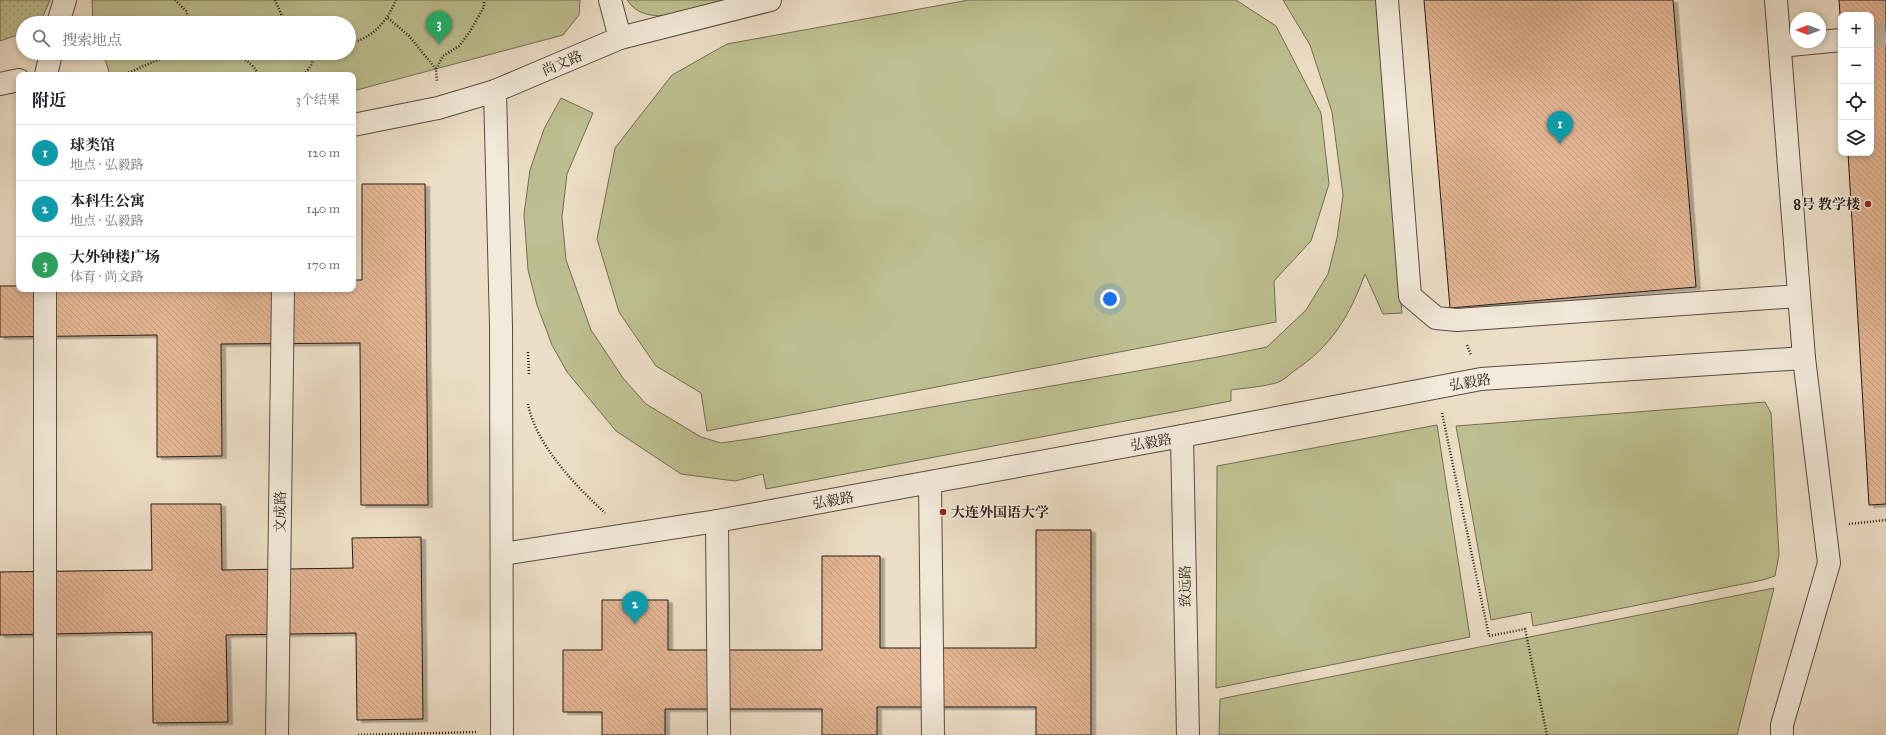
<!DOCTYPE html>
<html lang="zh">
<head>
<meta charset="utf-8">
<style>
  body { margin:0; font-family:"IM FELL Great Primer","Noto Serif SC",serif; background:#f2f2f2; color:#202124 }
  .controls { position:absolute; right:12px; top:12px; display:grid; overflow:hidden; border-radius:8px; box-shadow:0 2px 6px #0003 }
  .controls button { width:36px; height:36px; display:grid; place-items:center; padding:0; border:0; border-bottom:1px solid #e0e0e0; background:#fff; color:#202124; font:20px sans-serif }
  .compass { position:absolute; left:1790px; top:12px; width:36px; height:36px; border-radius:50%; background:#fff; box-shadow:0 2px 6px #0003; rotate:270deg }
  .you { position:absolute; left:1110px; top:299px; width:14px; height:14px; margin:-10px; border:3px solid #fff; border-radius:50%; background:#1a73e8; box-shadow:0 0 0 6px #1a73e833 }
  .badge { display:grid; place-items:center; width:26px; height:26px; border-radius:50%; background:#2563eb; color:#fff; font-size:13px; font-weight:700 }
  .pin { position:absolute; translate:-50% -33px; filter:drop-shadow(0 1px 2px #0008) }
  .pin::after { content:''; position:absolute; top:21px; width:14px; height:12px; background:inherit; clip-path:polygon(0 0,100% 0,50% 100%) }
  .list { margin:0; padding:0; list-style:none }
  h2 { display:flex; justify-content:space-between; align-items:center; height:52px; margin:0; padding:0 16px; font-size:17px }
  h2 small { font-size:13px; font-weight:400; color:#757577 }
  .list li { display:grid; grid-template-columns:26px 1fr auto; gap:12px; align-items:center; box-sizing:border-box; height:56px; padding:0 16px; border-top:1px solid #e0e0e0 }
  .list b { display:block; font-size:15px; white-space:nowrap }
  .list p { margin:0; font-size:13px; white-space:nowrap; color:#757577 }
  .list em { font-size:13px; font-style:normal; color:#757577 }
  .icon { flex:none; width:22px; height:22px; fill:none; stroke:currentColor; stroke-width:2; stroke-linecap:round; stroke-linejoin:round }
  .map { position:relative; flex:none; width:1886px; height:735px; overflow:hidden }
  .search { position:absolute; background:#fff; box-shadow:0 2px 6px #0003; left:16px; top:16px; width:340px; height:44px; display:flex; align-items:center; gap:10px; box-sizing:border-box; padding:0 14px; border-radius:22px; color:#757577; font-size:15px }
  .panel { position:absolute; background:#fff; box-shadow:0 2px 6px #0003; left:16px; top:72px; width:340px; height:220px; border-radius:8px }
  .map>svg:first-child { display:block }
</style>
</head>
<body>
<div class="map">
<svg width="1886" height="735" viewBox="0 0 1886 735">
  <defs>
    <pattern id="grass-dots" width="8" height="8" patternUnits="userSpaceOnUse"><rect width="8" height="8" fill="#bec091"/><path d="M2 2h.1M6 6h.1" fill="none" stroke="#a3a47c" stroke-width="1.8" stroke-linecap="round"/></pattern>
    <pattern id="building-back-hatch" width="6" height="6" patternUnits="userSpaceOnUse"><rect width="6" height="6" fill="#e4b694"/><path d="M-1 5l2 2M0 0l6 6M5-1l2 2" fill="none" stroke="#c39c7f"/></pattern>
    <filter id="shadow"><feDropShadow dx="4.5" dy="2.5" stdDeviation="0" flood-color="#0004"/></filter>
  </defs>
  <rect width="100%" height="100%" fill="#eddfc7"/>
  <filter id="stains"><feTurbulence type="fractalNoise" baseFrequency=".005" numOctaves="4"/><feColorMatrix values="0 0 0 0 .2 0 0 0 0 .09 0 0 0 0 .02 0 0 0 .5 -.17"/></filter>
  <radialGradient id="worn" r=".72"><stop offset=".6" stop-color="#630" stop-opacity="0"/><stop offset="1" stop-color="#630" stop-opacity=".3"/></radialGradient>
  <path fill="url(#grass-dots)" stroke="#726e54" d="M0 0H50L40 23H23V33L0 41Z"/>
  <g fill="#bec091" stroke="#726e54">
    <path d="M92 0H580L579 15 563 35 353 91V75H110L103 53H349V23H93Z"/>
    <path d="M627 0H722C696 8 647 31 627 0Z"/>
    <path d="M969 0H1236L1276 26 1321 113 1329 184 1311 241 1274 281 1276 322 707 431 701 393 656 366 619 312 597 239 615 148 672 75 727 44Z"/>
    <path d="M1283 0H1376L1402 313 1383 314 1365 274C1350 315 1332 346 1294 371 1289 375 1283 381 1276 383 1262 387 1245 388 1231 390V401L766 489 763 474 735 481 681 474 616 431 567 372 552 345 537 305 528 270 524 214 530 170 544 129 561 98 593 113 567 174 562 217 566 260 591 330 623 378 646 404 701 437 721 443 749 439 1223 356 1267 347 1306 310 1328 274 1337 238 1343 195 1332 112 1310 45Z"/>
    <path d="M1765 402 1771 413 1779 555 1775 576 1763 580 1533 626 1531 612 1491 620 1456 426Z"/>
    <path d="M1437 425 1470 637 1216 688 1217 466Z"/>
    <path d="M1774 588 1737 735H1219L1220 699Z"/>
  </g>
  <g fill="url(#building-back-hatch)" stroke="#261b16" filter="url(#shadow)">
    <path d="M1424 0H1673L1696 287 1450 308Z"/>
    <path d="M1839 0H1886V504L1869 505 1848 153H1871V15H1841V29Z"/>
    <path d="M362 184H425L428 505H361L360 343 221 344 222 456 157 457V335L0 337V286H19V289H353V280H362Z"/>
    <path d="M151 504H221L222 570 353 568 352 538 421 537 423 719 357 720 356 633 226 635 228 722 153 723 152 632 0 635V572L152 570Z"/>
    <path d="M1036 530H1091V735H1036V707H877V735H822V709H665V735H602V712H563V650H602V600H668V650H822V556H880V648H1036Z"/>
  </g>
  <g fill="none" stroke-linecap="round" stroke-linejoin="round">
    <path stroke="#c5b8a4" stroke-width="22" stroke-dasharray="22 11" stroke-linecap="butt" d="M1871 36 1886 34"/>
    <defs>
      <g id="minor">
        <path d="M610 0 620 38"/>
        <path d="M1387 0 1410 296 1436 318 1457 320 1799 296"/>
        <path d="M1776 0 1804 358 1829 563 1782 725V735"/>
        <path d="M58 23 65 0"/>
        <path d="M1780 46 1841 40"/>
        <path d="M46 75 51 53"/>
        <path d="M0 84 19 80"/>
        <path d="M495 91 501 326 502 735"/>
        <path d="M353 125 438 108 495 91 620 38 770 0"/>
        <path d="M1182 436 1188 735"/>
        <path d="M930 483 933 735"/>
        <path d="M717 521 719 735"/>
        <path d="M502 554 717 521 1182 436 1481 379 1804 358"/>
        <path d="M45 735V289"/>
        <path d="M277 735 283 289"/>
      </g>
    </defs>
    <use href="#minor" stroke="#584c42" stroke-width="24"/>
    <g stroke="#261b16" stroke-width="2.5" stroke-dasharray="1 2" stroke-linecap="butt">
      <path d="M175 0 186 11 190 23"/>
      <path d="M275 0 282 16 288 23"/>
      <path d="M388 18 409 36 436 69 437 82"/>
      <path d="M349 43C373 39 387 21 396 0"/>
      <path d="M191 53 197 58C222 54 245 50 259 75"/>
      <path d="M436 69 443 56 459 46 469 33 484 7V0"/>
      <path d="M123 75 174 53"/>
      <path d="M286 75H304"/>
      <path d="M304 75 312 64 313 53"/>
      <path d="M1467 345 1471 355"/>
      <path d="M528 352 529 375"/>
      <path d="M528 404C536 445 575 485 605 513"/>
      <path d="M1442 413 1489 636 1525 629 1547 735"/>
      <path d="M1849 524 1886 520"/>
      <path d="M358 735 478 732"/>
    </g>
    <use href="#minor" stroke="#f3eadb" stroke-width="22"/>
  </g>
  <g fill="#8f2418" stroke="#f3eadb" stroke-width="1.5">
    <circle cx="1868" cy="204" r="4"/>
    <circle cx="943" cy="512" r="4"/>
  </g>
  <g text-anchor="middle" stroke-width="3" stroke-linejoin="round" paint-order="stroke">
    <g font-size="14" fill="#261b16" stroke="#f3eadb">
      <text transform="translate(562 63) rotate(-23)" y="5">尚文路</text>
      <text transform="translate(1470 382) rotate(-9)" y="5">弘毅路</text>
      <text transform="translate(1151 442) rotate(-10)" y="5">弘毅路</text>
      <text transform="translate(833 500) rotate(-10)" y="5">弘毅路</text>
      <text transform="translate(280 512) rotate(-89)" y="5">文成路</text>
      <text transform="translate(1185 586) rotate(-91)" y="5">致远路</text>
    </g>
    <g font-size="14" font-weight="bold" fill="#261b16" stroke="#f3eadb" text-anchor="end">
      <text x="1860" y="209">8号 教学楼</text>
      <text x="951" y="517" text-anchor="start">大连外国语大学</text>
    </g>
  </g>
  <rect width="100%" height="100%" filter="url(#stains)"/>
  <rect width="100%" height="100%" fill="url(#worn)"/>
</svg>
<div class="controls">
<button>+</button>
<button>−</button>
<button><svg class="icon" aria-label="locate" viewBox="0 0 24 24"><circle cx="12" cy="12" r="6"/><path d="M12 2v4M12 18v4M2 12h4M18 12h4"/></svg></button>
<button><svg class="icon" aria-label="layers" viewBox="0 0 24 24"><path d="M12 4l9 5-9 5-9-5zM3 14l9 5 9-5"/></svg></button>
</div>
<svg class="compass" viewBox="-18 -18 36 36"><path d="M0-13l5 13h-10z" fill="#e53935"/><path d="M0 13l5-13h-10z" fill="#757577"/></svg>
<div class="you"></div>
<div class="pin badge" style="left:1560px;top:144px;background:#0f9aa8">1</div>
<div class="pin badge" style="left:635px;top:624px;background:#0f9aa8">2</div>
<div class="pin badge" style="left:439px;top:44px;background:#2e9e5b">3</div>
<div class="search"><svg class="icon" aria-label="search" viewBox="0 0 24 24"><circle cx="10" cy="10" r="6"/><path d="M15 15l6 6"/></svg>搜索地点</div>
<section class="panel">
<h2>附近<small>3个结果</small></h2>
<ul class="list">
<li><span class="badge" style="background:#0f9aa8">1</span><div><b>球类馆</b><p>地点 · 弘毅路</p></div><em>120 m</em></li>
<li><span class="badge" style="background:#0f9aa8">2</span><div><b>本科生公寓</b><p>地点 · 弘毅路</p></div><em>140 m</em></li>
<li><span class="badge" style="background:#2e9e5b">3</span><div><b>大外钟楼广场</b><p>体育 · 尚文路</p></div><em>170 m</em></li>
</ul>
</section>
</div>
</body>
</html>
